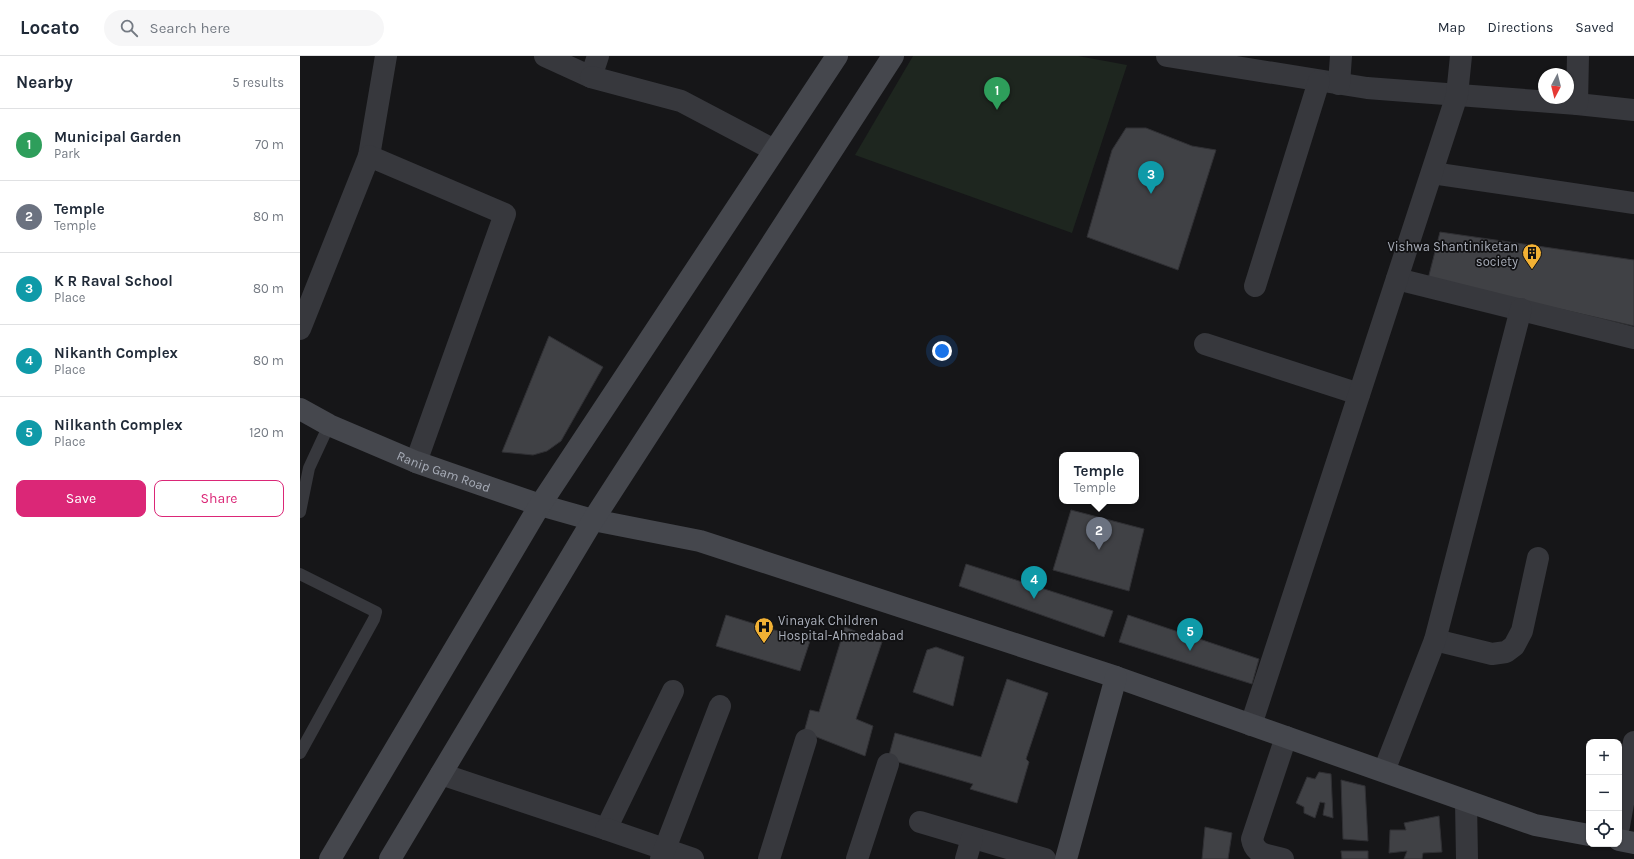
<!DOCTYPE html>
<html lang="en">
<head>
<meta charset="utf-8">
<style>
  body { margin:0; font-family:Karla,sans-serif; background:#f6f6f7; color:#1f2937 }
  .controls { position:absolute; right:12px; bottom:12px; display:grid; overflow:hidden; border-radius:8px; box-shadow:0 1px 3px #0004 }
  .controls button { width:36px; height:36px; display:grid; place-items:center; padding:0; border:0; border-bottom:1px solid #e0e1e3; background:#fff; color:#1f2937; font:20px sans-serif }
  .compass { position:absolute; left:1238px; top:12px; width:36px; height:36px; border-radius:50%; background:#fff; box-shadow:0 1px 3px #0004; rotate:187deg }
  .you { position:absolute; left:642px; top:295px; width:14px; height:14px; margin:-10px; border:3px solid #fff; border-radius:50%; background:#1a73e8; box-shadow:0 0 0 6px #1a73e833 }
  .badge { display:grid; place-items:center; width:26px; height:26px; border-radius:50%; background:#db2777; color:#fff; font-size:13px; font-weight:700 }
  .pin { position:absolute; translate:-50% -33px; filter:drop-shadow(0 1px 2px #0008) }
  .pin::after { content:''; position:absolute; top:21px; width:14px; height:12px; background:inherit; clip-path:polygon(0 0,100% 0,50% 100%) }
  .popup { position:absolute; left:759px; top:396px; width:80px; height:52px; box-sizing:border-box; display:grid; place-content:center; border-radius:8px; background:#fff; filter:drop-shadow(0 1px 3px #0005); font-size:13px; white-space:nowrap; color:#747a83 }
  .popup b { font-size:15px; color:#1f2937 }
  .popup::after { content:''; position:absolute; left:50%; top:100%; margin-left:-8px; border:8px solid transparent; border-top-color:#fff }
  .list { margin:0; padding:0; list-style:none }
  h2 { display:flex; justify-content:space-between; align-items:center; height:52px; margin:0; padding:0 16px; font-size:17px }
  h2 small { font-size:13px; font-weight:400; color:#747a83 }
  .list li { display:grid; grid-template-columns:26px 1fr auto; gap:12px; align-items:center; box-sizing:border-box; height:72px; padding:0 16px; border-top:1px solid #e0e1e3 }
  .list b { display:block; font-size:15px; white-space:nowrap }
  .list p { margin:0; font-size:13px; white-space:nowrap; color:#747a83 }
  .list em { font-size:13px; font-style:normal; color:#747a83 }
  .actions { display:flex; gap:8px; padding:12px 16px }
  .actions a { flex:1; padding:9px 0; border:1px solid #db2777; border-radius:8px; text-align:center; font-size:14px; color:#db2777 }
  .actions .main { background:#db2777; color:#fff }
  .icon { flex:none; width:22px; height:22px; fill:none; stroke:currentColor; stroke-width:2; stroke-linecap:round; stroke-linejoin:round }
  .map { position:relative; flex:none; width:1334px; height:803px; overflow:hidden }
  header { display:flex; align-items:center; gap:24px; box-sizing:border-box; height:56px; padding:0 20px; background:#fff; border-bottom:1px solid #e0e1e3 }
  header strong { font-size:19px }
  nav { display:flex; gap:22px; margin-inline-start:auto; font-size:14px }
  .search { width:280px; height:36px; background:#f6f6f7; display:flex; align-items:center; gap:10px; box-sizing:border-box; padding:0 14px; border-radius:22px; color:#747a83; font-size:15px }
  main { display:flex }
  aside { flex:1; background:#fff }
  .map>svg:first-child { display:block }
</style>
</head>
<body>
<header>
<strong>Locato</strong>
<div class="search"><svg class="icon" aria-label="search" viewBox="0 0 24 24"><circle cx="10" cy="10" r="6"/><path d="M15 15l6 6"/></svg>Search here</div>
<nav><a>Map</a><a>Directions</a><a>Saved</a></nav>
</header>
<main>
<aside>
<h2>Nearby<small>5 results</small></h2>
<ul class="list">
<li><span class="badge" style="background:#2e9e5b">1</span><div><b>Municipal Garden</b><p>Park</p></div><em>70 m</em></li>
<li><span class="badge" style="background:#6b7280">2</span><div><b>Temple</b><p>Temple</p></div><em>80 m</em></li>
<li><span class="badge" style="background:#0f9aa8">3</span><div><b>K R Raval School</b><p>Place</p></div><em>80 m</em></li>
<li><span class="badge" style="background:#0f9aa8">4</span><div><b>Nikanth Complex</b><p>Place</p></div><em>80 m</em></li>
<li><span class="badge" style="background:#0f9aa8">5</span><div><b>Nilkanth Complex</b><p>Place</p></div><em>120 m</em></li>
</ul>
<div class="actions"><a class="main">Save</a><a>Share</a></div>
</aside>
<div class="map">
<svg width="1334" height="803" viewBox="0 0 1334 803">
  <rect width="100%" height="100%" fill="#161618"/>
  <path fill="#1e261f" d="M613 0H778L827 9 772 177 555 99Z"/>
  <g fill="#404145" stroke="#303034">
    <path d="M826 72H846L892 90 916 94 878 214 787 181 812 94Z"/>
    <path d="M1140 176 1334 204V270L1128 223Z"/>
    <path d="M249 280 303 311 261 385 247 395 233 399 202 396Z"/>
    <path d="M771 454 844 473 829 535 753 514Z"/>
    <path d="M666 508 813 555 804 581 659 530Z"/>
    <path d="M426 559 510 585 500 615 416 590Z"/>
    <path d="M828 559 959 603 952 628 819 586Z"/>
    <path d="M545 571 582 586 556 663 573 670 565 700 504 676 510 654 519 656Z"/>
    <path d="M636 591 664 601 653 650 613 636 627 594Z"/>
    <path d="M707 623 748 637 726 703 729 706 717 747 670 733 673 728 588 703 595 677 681 701Z"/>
    <path d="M1019 716 1031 718 1033 762 1023 759 1025 747 1020 746 1015 762 1004 757V751L996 747 1007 721 1015 723Z"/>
    <path d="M1041 724 1065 730 1068 785 1043 783Z"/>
    <path d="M1139 760 1142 796 1123 797 1122 803H1104L1107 795 1089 797 1090 774H1106L1104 767Z"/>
    <path d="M905 771 932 777 928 803H902Z"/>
    <path d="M1041 795H1068V803H1042Z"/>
  </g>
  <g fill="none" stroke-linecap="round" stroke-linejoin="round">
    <g stroke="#37383d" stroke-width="12">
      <path d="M0 456 9 412 29 369"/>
      <path d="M0 518 76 556 74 563 0 697"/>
    </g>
    <g stroke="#37383d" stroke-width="22">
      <path d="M245 0 291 21 298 0"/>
      <path d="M867 0 1067 32 1277 48 1334 54"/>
      <path d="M291 21 381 45 474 94"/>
      <path d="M1039 28 1041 0"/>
      <path d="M1277 48 1278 0"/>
      <path d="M69 100 86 0"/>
      <path d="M1132 117 1334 147"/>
      <path d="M1097 223 1334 282"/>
      <path d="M955 230 1019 25"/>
      <path d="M0 273 69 100 205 158 116 406"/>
      <path d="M905 288 1059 338"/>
      <path d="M1135 584 1192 598 1206 596 1214 590 1222 575 1238 502"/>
      <path d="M951 669 1157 39 1161 0"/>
      <path d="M1084 715 1135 584 1221 253"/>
      <path d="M141 718 306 773 373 635"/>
      <path d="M1166 745 1167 803"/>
      <path d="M620 766 745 803"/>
      <path d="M1319 770 1334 686"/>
      <path d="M306 773 393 803"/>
      <path d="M361 803 420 650"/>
      <path d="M469 803 506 684"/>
      <path d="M557 803 588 708"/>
      <path d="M666 803 672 782"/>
      <path d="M983 803C969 799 955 800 952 783L986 681"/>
    </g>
    <g stroke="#45474d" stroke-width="22">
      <path id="s1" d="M0 353 29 369 116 406 240 449 293 464 400 485 816 621 1235 769 1289 779"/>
      <path d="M1319 784 1334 787"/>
      <path d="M30 803 240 449 537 0"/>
      <path d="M90 803 293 464 593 0"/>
      <path d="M766 803 816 621"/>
    </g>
  </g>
  <defs>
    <symbol id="building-pin" viewBox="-11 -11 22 30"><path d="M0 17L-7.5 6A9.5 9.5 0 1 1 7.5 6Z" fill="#f2b134" stroke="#111113"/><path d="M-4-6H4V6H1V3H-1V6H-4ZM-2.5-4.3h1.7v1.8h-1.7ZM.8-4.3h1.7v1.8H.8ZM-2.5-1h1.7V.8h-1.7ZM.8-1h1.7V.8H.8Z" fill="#111"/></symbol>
    <symbol id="hospital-pin" viewBox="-11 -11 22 30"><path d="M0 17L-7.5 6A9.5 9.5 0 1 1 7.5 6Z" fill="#f2b134" stroke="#111113"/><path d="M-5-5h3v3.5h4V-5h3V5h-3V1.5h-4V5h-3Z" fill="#111"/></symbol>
  </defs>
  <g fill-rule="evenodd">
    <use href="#building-pin" x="1221" y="186" width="22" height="30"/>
    <use href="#hospital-pin" x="453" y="560" width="22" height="30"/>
  </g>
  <g text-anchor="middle" stroke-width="3.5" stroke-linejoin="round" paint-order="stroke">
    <g font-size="13" fill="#a8adb8" stroke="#111113" text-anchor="end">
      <text x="1218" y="195">Vishwa Shantiniketan<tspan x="1218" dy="15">society</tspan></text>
      <text x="478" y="569" text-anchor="start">Vinayak Children<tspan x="478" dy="15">Hospital-Ahmedabad</tspan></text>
    </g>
    <g font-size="13" fill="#a8adb8" stroke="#111113">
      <text dy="5" stroke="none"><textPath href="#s1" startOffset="157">Ranip Gam Road</textPath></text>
    </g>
  </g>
</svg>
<div class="controls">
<button>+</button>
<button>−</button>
<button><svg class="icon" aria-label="locate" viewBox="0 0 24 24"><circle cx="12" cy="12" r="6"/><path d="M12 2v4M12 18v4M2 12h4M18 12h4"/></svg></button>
</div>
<svg class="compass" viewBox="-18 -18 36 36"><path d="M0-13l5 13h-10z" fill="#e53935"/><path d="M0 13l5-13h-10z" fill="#747a83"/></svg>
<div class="you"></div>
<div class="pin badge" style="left:697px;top:54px;background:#2e9e5b">1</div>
<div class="pin badge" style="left:799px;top:494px;background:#6b7280">2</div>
<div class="popup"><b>Temple</b>Temple</div>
<div class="pin badge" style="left:851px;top:138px;background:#0f9aa8">3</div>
<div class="pin badge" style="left:734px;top:543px;background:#0f9aa8">4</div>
<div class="pin badge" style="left:890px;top:595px;background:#0f9aa8">5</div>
</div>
</main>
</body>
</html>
